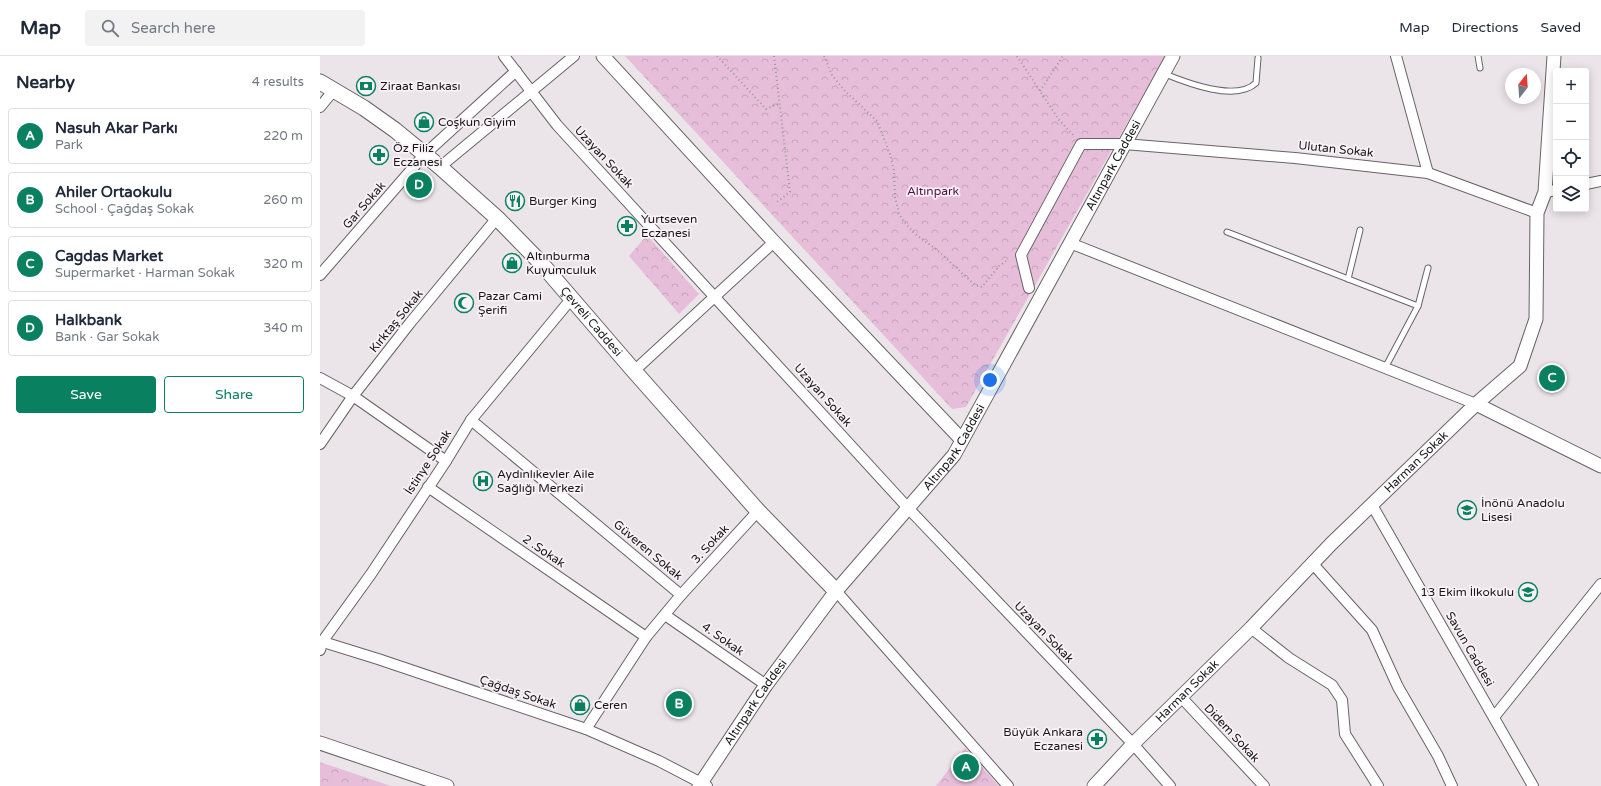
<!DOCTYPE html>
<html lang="en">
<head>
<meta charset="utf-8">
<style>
  body { margin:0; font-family:"Varela Round",sans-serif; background:#f2f2f3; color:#1f2937 }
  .controls { position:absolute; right:12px; top:12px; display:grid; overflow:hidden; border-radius:4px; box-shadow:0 2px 10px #0003 }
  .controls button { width:36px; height:36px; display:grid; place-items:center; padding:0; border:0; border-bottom:1px solid #e0e1e3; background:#fff; color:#1f2937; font:20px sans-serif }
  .compass { position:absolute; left:1185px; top:12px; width:36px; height:36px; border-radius:50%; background:#fff; box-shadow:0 2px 10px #0003; rotate:17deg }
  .you { position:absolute; left:670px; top:324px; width:14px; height:14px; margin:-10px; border:3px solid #fff; border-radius:50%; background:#1a73e8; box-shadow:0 0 0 6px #1a73e833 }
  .badge { display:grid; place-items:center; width:26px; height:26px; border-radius:50%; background:#098160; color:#fff; font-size:13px; font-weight:700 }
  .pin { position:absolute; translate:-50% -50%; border:2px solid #fff; box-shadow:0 1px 4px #0006 }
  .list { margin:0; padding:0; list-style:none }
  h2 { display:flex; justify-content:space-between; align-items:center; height:52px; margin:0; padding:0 16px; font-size:17px }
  h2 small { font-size:13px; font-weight:400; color:#747a83 }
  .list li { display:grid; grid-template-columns:26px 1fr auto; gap:12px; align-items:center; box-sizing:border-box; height:56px; margin:0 8px 8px; padding:0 8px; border:1px solid #e0e1e3; border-radius:4px }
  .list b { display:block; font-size:15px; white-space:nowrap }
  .list p { margin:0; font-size:13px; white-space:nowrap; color:#747a83 }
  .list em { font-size:13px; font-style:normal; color:#747a83 }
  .actions { display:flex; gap:8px; padding:12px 16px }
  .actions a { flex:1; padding:9px 0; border:1px solid #098160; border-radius:4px; text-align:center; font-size:14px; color:#098160 }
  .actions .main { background:#098160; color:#fff }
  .icon { flex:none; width:22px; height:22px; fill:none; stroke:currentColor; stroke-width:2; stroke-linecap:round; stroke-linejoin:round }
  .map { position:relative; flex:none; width:1281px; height:730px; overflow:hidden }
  header { display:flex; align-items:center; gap:24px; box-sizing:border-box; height:56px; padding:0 20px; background:#fff; border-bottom:1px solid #e0e1e3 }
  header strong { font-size:19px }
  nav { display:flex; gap:22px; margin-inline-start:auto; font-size:14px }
  .search { width:280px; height:36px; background:#f2f2f3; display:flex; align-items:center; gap:10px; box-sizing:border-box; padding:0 14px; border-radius:4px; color:#747a83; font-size:15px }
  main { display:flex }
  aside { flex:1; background:#fff }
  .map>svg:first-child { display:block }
</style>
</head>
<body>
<header>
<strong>Map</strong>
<div class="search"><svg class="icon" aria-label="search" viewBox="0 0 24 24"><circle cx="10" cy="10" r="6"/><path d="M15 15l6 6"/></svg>Search here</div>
<nav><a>Map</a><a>Directions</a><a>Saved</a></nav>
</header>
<main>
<aside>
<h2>Nearby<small>4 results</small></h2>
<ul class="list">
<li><span class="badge">A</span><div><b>Nasuh Akar Parkı</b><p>Park</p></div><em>220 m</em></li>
<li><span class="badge">B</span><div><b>Ahiler Ortaokulu</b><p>School · Çağdaş Sokak</p></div><em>260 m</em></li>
<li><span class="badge">C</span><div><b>Cagdas Market</b><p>Supermarket · Harman Sokak</p></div><em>320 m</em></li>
<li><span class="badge">D</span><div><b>Halkbank</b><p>Bank · Gar Sokak</p></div><em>340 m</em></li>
</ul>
<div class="actions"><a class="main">Save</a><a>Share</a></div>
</aside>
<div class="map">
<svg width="1281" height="730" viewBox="0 0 1281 730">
  <defs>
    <pattern id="park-crowns" width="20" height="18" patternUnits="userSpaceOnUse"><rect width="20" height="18" fill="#e7bed9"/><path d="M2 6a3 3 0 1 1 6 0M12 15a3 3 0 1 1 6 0" fill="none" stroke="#c5a3ba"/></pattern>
  </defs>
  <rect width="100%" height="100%" fill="#ebe5e9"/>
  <g fill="url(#park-crowns)">
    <path d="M305 0H845L646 351 632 353Z"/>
    <path d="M327 179 379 238 359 258 309 200Z"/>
    <path d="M645 692 679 730H616Z"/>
    <path d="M0 706 71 730H0Z"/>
  </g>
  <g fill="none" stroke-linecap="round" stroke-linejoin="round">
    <defs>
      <g id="service">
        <path d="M1158 0 1160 12"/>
        <path d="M845 18C867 27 916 46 936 27L938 2"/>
        <path d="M907 176 1098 250"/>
        <path d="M1028 223 1040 174"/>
        <path d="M1065 312 1098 250 1108 212"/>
      </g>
      <g id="minor">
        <path d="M184 0 237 69 588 452 813 688 850 730"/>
        <path d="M1076 0 1108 117"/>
        <path d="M0 51 14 34"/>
        <path d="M120 111 254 0"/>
        <path d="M1266 128 1281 125"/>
        <path d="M1225 136 1236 134"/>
        <path d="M750 187 1156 348"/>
        <path d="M0 219 105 98 196 15"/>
        <path d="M709 232 701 199 761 88H804L975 102 1108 117 1217 157"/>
        <path d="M314 315 454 186"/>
        <path d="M0 322 33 340 126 405"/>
        <path d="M151 364 361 539"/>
        <path d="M0 388 33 340 90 267 177 162"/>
        <path d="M108 431 326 581"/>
        <path d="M1052 449 1213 730"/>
        <path d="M992 507 1052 574 1078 631 1118 700 1132 730"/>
        <path d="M516 535 688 730"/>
        <path d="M345 559 446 629"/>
        <path d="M931 572 969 602 1012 629 1022 644 1025 678 1058 730"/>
        <path d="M0 585 58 603 266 673 339 705 387 730"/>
        <path d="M0 594 2 586 51 518 126 405 151 364 252 242"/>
        <path d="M861 641 944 730"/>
        <path d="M1174 661 1281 528"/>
        <path d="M266 673 326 581 361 539 438 455"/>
      </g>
      <g id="tertiary">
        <path d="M283 0 454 186 642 384"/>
        <path d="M1156 348 1281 410"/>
        <path d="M0 687 127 730"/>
        <path id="s1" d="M379 730 446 629 516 535 634 399 853 0"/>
        <path id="s2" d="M774 730 813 688 931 572 1011 488 1156 348 1200 310 1216 263 1217 157 1225 136 1234 0"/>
      </g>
      <g id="secondary">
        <path id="s3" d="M0 26 44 52 75 74 120 111 177 162 220 206 314 315 438 455 516 535"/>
      </g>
    </defs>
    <use href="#service" stroke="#686366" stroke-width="7"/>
    <use href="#minor" stroke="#686366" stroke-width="12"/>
    <use href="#tertiary" stroke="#686366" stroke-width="15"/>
    <use href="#secondary" stroke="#686366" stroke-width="17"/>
    <g stroke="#9c989b" stroke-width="2" stroke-dasharray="1 3" stroke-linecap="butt">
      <path d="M397 0 446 53 460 47"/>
      <path d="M454 0 470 136 457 146"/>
      <path d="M504 0 512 19 524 34 557 65 570 98 574 115 575 141 579 157 582 163 594 177 617 194 655 229 662 231 679 210 686 205"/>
      <path d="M697 0 739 64 755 81"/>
      <path d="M720 35 743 0"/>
    </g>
    <use href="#service" stroke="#fff" stroke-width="5"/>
    <use href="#minor" stroke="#fff" stroke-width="10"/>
    <use href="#tertiary" stroke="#fff" stroke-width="13"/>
    <use href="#secondary" stroke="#fff" stroke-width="15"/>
  </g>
  <defs>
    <symbol id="bank-ring" viewBox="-11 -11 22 22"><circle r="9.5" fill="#f8f2f6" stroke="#098160" stroke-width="1.5"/><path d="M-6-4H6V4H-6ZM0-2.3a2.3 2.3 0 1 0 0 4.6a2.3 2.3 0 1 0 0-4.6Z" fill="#098160"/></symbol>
    <symbol id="shop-ring" viewBox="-11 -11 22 22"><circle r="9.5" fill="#f8f2f6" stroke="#098160" stroke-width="1.5"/><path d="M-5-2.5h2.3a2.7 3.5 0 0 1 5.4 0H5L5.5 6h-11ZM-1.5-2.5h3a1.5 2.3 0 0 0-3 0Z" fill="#098160"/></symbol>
    <symbol id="pharmacy-ring" viewBox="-11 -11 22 22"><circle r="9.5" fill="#f8f2f6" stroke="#098160" stroke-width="1.5"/><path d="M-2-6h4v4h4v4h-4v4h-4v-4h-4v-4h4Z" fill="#098160"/></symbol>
    <symbol id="restaurant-ring" viewBox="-11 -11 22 22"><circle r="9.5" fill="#f8f2f6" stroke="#098160" stroke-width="1.5"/><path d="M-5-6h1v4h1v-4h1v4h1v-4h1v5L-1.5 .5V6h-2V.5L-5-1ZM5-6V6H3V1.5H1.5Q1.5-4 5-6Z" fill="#098160"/></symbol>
    <symbol id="mosque-ring" viewBox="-11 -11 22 22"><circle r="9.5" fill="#f8f2f6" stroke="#098160" stroke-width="1.5"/><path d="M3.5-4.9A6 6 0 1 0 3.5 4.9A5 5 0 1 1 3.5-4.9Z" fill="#098160"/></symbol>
    <symbol id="hospital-ring" viewBox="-11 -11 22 22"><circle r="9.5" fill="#f8f2f6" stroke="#098160" stroke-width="1.5"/><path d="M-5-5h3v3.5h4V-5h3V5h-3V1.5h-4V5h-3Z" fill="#098160"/></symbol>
    <symbol id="school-ring" viewBox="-11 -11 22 22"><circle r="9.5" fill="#f8f2f6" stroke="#098160" stroke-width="1.5"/><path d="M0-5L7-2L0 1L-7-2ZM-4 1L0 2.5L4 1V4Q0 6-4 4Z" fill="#098160"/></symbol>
  </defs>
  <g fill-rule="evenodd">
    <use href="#bank-ring" x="35" y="19" width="22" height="22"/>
    <use href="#shop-ring" x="93" y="55" width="22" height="22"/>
    <use href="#pharmacy-ring" x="48" y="88" width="22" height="22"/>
    <use href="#restaurant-ring" x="184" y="134" width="22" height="22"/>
    <use href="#pharmacy-ring" x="296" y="159" width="22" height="22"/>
    <use href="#shop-ring" x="181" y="196" width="22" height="22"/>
    <use href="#mosque-ring" x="133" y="236" width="22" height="22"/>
    <use href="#hospital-ring" x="152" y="414" width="22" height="22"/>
    <use href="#school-ring" x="1136" y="443" width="22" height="22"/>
    <use href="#school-ring" x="1197" y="525" width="22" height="22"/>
    <use href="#shop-ring" x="249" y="638" width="22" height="22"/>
    <use href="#pharmacy-ring" x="766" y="672" width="22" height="22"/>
  </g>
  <g text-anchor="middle" stroke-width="3.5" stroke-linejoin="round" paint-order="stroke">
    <g font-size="12" fill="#181617" stroke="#f8f2f6" text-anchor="start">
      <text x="60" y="34">Ziraat Bankası</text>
      <text x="118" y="70">Coşkun Giyim</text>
      <text x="73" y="96">Öz Filiz<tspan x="73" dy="14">Eczanesi</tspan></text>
      <text x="209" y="149">Burger King</text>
      <text x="321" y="167">Yurtseven<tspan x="321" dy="14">Eczanesi</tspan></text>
      <text x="206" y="204">Altınburma<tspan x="206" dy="14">Kuyumculuk</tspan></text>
      <text x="158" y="244">Pazar Cami<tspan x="158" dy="14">Şerifi</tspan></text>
      <text x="177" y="422">Aydınlıkevler Aile<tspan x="177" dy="14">Sağlığı Merkezi</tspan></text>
      <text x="1161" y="451">İnönü Anadolu<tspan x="1161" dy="14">Lisesi</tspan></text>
      <text x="1194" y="540" text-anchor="end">13 Ekim İlkokulu</text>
      <text x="274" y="653">Ceren</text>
      <text x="763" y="680" text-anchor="end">Büyük Ankara<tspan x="763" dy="14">Eczanesi</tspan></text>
    </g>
    <g font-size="12" fill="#181617" stroke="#f8f2f6">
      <text transform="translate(1016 93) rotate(6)" y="4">Ulutan Sokak</text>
      <text transform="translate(284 101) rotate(47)" y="4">Uzayan Sokak</text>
      <text dy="4" stroke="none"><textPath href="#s1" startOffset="749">Altınpark Caddesi</textPath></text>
      <text transform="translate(44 149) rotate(-49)" y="4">Gar Sokak</text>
      <text transform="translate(76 265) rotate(-51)" y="4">Kırktaş Sokak</text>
      <text dy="4" stroke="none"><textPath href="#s3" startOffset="364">Çevreli Caddesi</textPath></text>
      <text transform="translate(503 339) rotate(48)" y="4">Uzayan Sokak</text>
      <text dy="4" stroke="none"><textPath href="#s1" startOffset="425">Altınpark Caddesi</textPath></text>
      <text transform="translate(108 406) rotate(-57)" y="4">İstinye Sokak</text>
      <text dy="4" stroke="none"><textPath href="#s2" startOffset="457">Harman Sokak</textPath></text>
      <text transform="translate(390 488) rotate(-47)" y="4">3. Sokak</text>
      <text transform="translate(328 494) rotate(40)" y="4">Güveren Sokak</text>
      <text transform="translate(224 495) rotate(34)" y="4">2 .Sokak</text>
      <text transform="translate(724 576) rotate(46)" y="4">Uzayan Sokak</text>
      <text transform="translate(403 583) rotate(35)" y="4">4. Sokak</text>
      <text transform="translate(1150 593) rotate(60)" y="4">Savun Caddesi</text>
      <text dy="4" stroke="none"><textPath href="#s2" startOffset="133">Harman Sokak</textPath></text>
      <text transform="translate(198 636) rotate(19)" y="4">Çağdaş Sokak</text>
      <text dy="4" stroke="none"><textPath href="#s1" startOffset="101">Altınpark Caddesi</textPath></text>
      <text transform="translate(912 677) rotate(47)" y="4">Didem Sokak</text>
    </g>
    <g font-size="12" fill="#541045" stroke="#f8f2f6">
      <text x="613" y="139">Altınpark</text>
    </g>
  </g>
</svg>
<div class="controls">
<button>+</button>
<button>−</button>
<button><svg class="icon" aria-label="locate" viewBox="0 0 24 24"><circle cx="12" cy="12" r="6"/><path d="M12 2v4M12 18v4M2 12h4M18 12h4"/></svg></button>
<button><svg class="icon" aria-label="layers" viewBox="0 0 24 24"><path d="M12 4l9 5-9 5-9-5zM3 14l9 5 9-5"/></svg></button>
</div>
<svg class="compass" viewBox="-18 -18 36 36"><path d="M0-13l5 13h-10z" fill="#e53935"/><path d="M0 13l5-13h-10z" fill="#747a83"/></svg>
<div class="you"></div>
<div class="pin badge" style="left:646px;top:711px">A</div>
<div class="pin badge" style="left:359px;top:648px">B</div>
<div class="pin badge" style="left:1232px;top:322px">C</div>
<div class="pin badge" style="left:99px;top:129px">D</div>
</div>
</main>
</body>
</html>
